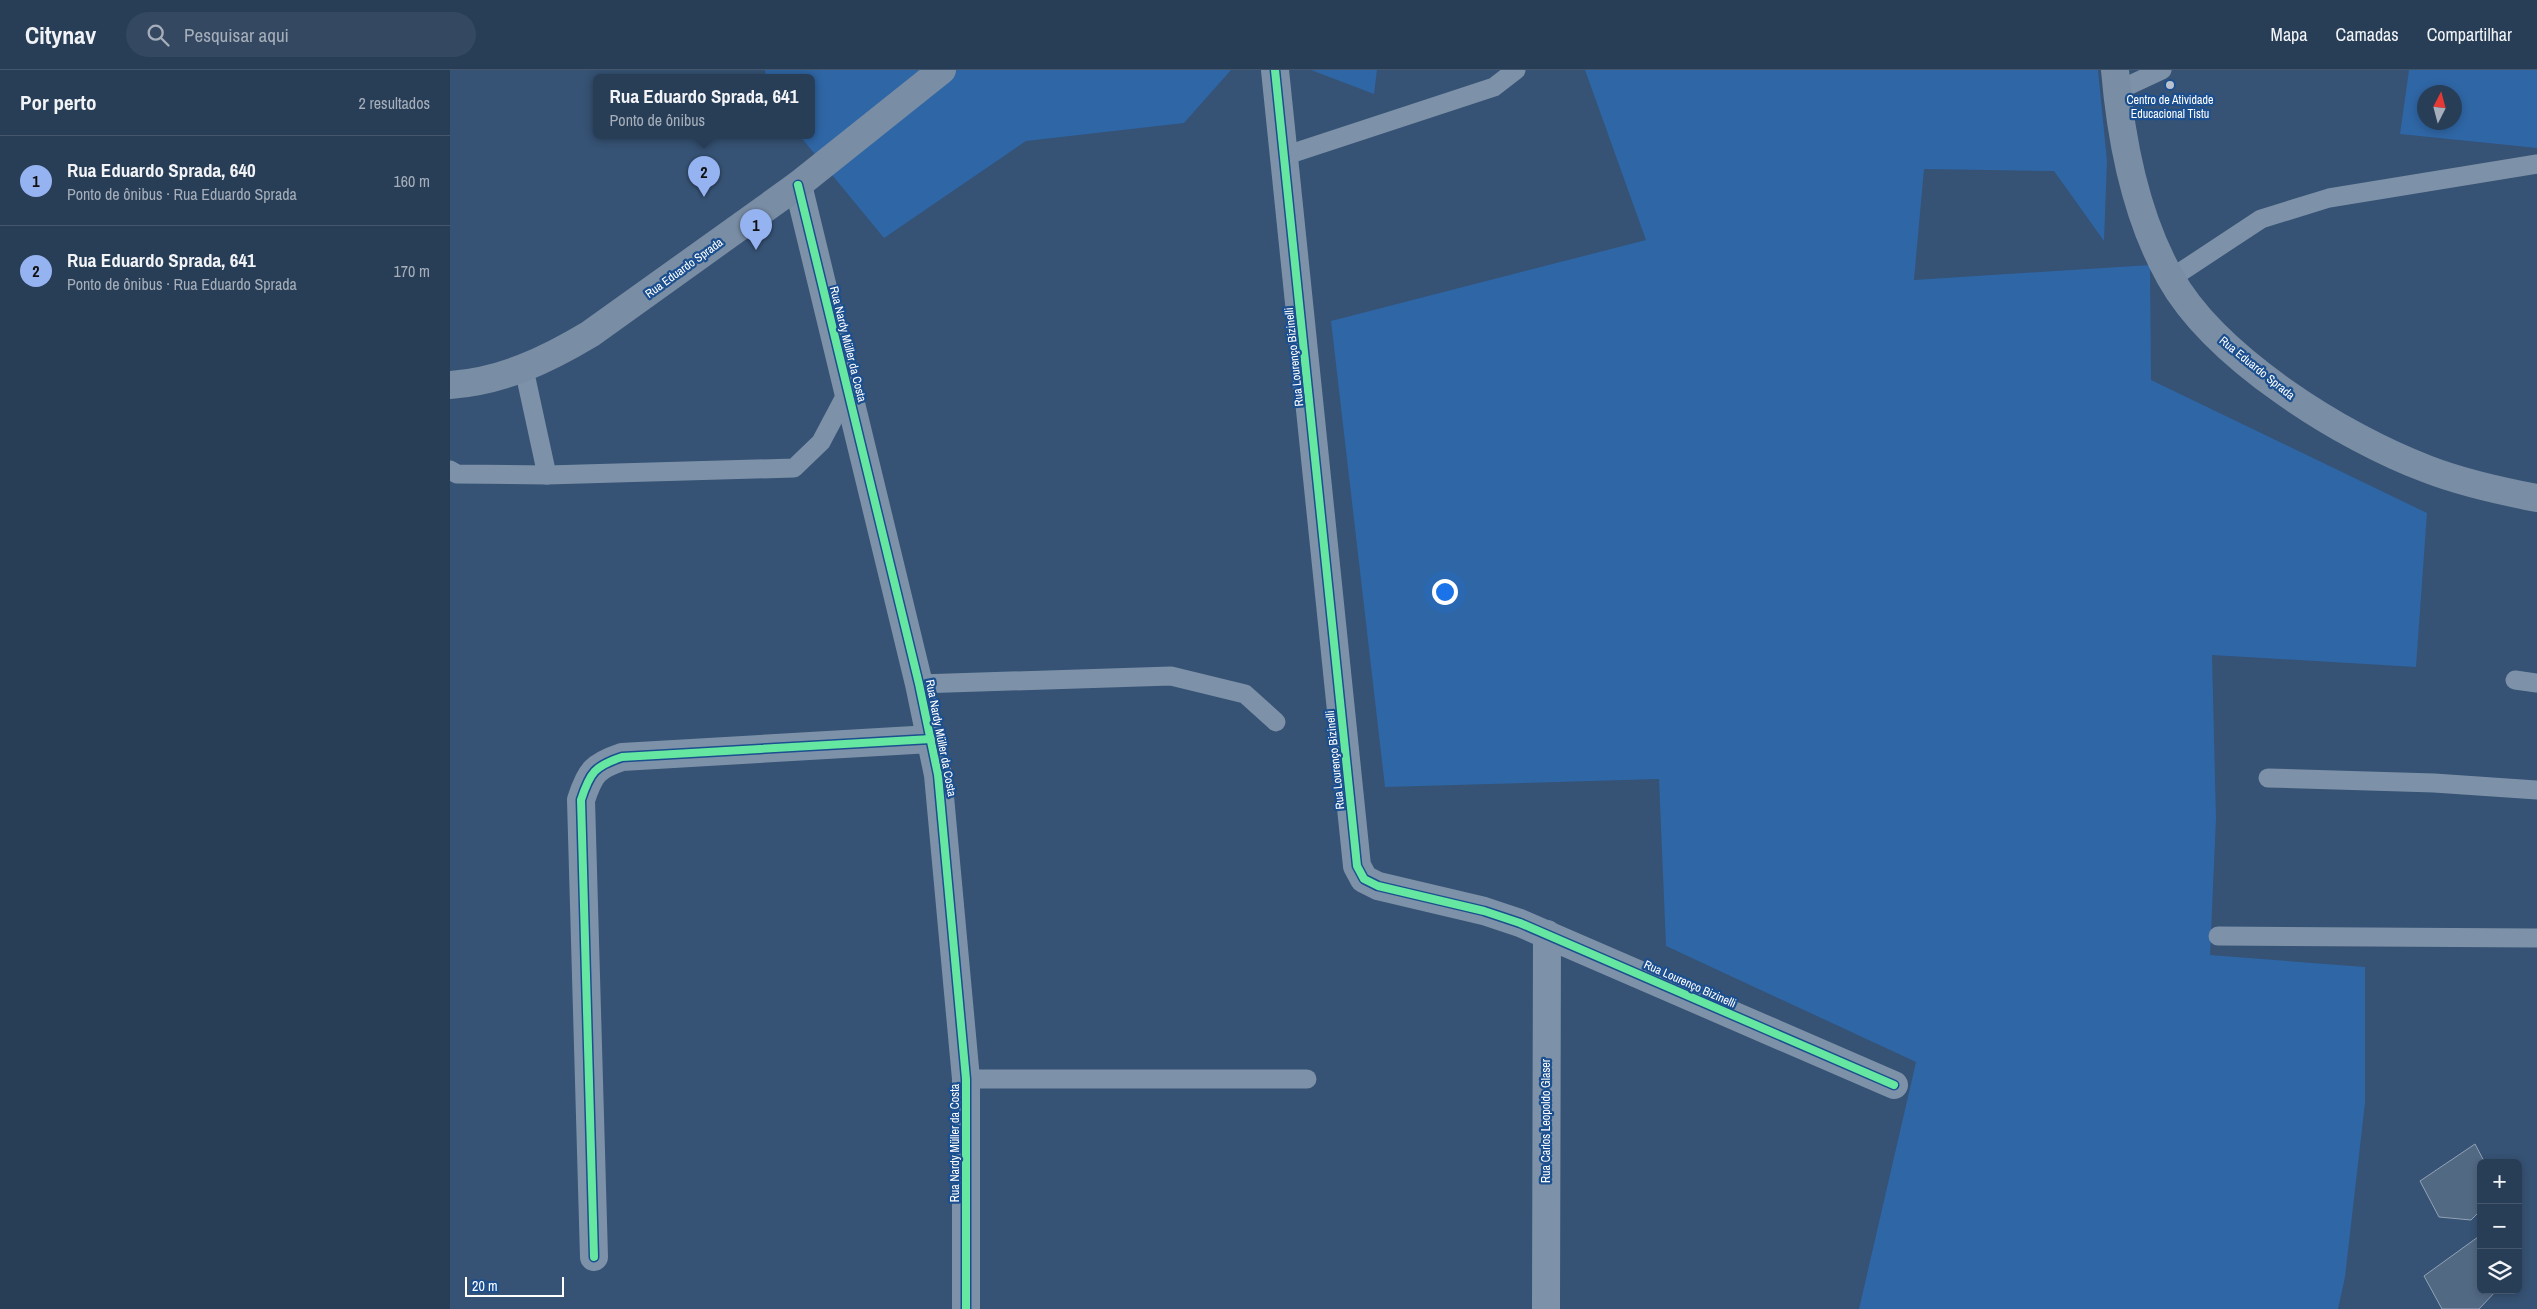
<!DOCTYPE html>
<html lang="pt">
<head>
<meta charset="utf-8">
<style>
  body { margin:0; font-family:"Archivo Narrow",sans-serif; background:#344961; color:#f1f3f6 }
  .controls { position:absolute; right:15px; bottom:15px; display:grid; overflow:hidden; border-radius:8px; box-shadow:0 2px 8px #0003 }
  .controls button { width:45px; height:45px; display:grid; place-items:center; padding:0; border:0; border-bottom:1px solid #44576d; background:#283e57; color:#f1f3f6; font:25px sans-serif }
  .compass { position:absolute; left:1967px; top:15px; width:45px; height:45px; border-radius:50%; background:#283e57; box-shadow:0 2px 8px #0003; rotate:6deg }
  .scale { position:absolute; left:15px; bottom:12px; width:99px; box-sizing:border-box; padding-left:5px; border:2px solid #fff; border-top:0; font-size:14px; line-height:18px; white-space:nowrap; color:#fff; -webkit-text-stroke:4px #1b4f8f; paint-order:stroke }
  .you { position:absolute; left:994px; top:521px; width:18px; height:18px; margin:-12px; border:4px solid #fff; border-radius:50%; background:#1a73e8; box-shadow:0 0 0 8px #1a73e833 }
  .badge { display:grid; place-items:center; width:32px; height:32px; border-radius:50%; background:#95b2f1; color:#111; font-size:16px; font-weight:700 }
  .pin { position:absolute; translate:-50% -41px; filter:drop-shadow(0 1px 2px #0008) }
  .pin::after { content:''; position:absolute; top:26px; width:18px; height:15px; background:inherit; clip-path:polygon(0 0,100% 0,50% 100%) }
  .popup { position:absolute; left:143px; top:4px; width:222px; height:65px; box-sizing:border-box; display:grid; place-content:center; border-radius:8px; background:#283e57; filter:drop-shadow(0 1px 4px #0005); font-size:16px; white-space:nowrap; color:#a5aeba }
  .popup b { font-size:19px; color:#f1f3f6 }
  .popup::after { content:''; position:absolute; left:50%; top:100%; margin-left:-10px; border:10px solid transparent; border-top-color:#283e57 }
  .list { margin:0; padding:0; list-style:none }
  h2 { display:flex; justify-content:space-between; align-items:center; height:65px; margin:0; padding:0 20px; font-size:21px }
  h2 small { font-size:16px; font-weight:400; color:#a5aeba }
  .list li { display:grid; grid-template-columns:32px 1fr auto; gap:15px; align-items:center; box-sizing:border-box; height:90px; padding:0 20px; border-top:1px solid #44576d }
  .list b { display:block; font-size:19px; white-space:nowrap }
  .list p { margin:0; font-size:16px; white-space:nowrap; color:#a5aeba }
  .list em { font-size:16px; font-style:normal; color:#a5aeba }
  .icon { flex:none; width:28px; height:28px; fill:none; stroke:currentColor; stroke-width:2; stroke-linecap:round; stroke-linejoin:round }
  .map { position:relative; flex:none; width:2087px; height:1239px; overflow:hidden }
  header { display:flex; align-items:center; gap:30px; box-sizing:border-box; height:70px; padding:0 25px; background:#283e57; border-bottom:1px solid #44576d }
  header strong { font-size:24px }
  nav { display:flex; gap:28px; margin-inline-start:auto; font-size:18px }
  .search { width:350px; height:45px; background:#344961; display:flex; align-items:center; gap:12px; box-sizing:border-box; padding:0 18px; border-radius:28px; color:#a5aeba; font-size:19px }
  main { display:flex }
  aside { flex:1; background:#283e57 }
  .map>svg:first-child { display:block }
</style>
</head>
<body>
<header>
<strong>Citynav</strong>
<div class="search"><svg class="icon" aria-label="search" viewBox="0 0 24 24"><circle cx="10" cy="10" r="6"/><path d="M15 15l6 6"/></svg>Pesquisar aqui</div>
<nav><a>Mapa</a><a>Camadas</a><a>Compartilhar</a></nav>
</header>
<main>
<aside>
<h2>Por perto<small>2 resultados</small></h2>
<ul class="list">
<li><span class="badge">1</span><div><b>Rua Eduardo Sprada, 640</b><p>Ponto de ônibus · Rua Eduardo Sprada</p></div><em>160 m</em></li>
<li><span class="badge">2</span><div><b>Rua Eduardo Sprada, 641</b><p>Ponto de ônibus · Rua Eduardo Sprada</p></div><em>170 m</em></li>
</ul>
</aside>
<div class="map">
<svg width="2087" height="1239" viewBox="0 0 2087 1239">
  <rect width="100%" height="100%" fill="#365274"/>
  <g fill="#2f66a5" fill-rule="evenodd">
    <path d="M315 0H781L734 53 576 71 434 168 350 66H362V8H316Z"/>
    <path d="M861 0H927L924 24Z"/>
    <path d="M1135 0H1648L1657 91 1654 171 1604 101 1474 99 1464 210 1700 195 1701 310 1977 443 1966 597 1762 585 1766 749 1760 885 1915 897V1033L1895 1207 1888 1239H1409L1466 992 1216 876 1209 709 935 717 881 251 1196 170Z"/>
    <path d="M1959 0H2087V78L1950 64ZM2004 22V52H1974V22Z"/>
  </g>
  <g fill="#526984" stroke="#92a2b6">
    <path d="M2025 1074 2035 1093H2031V1140L2021 1150 1989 1147 1970 1111Z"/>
    <path d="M2028 1167 2031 1172V1220H2047L2029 1239H1992L1974 1206Z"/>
  </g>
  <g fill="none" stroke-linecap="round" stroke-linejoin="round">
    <g stroke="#7d92a8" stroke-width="19">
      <path d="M1667 21 1712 0"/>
      <path d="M834 86 1044 17 1066 0"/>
      <path d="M1720 209 1811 149 1879 128 2087 94"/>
      <path d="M74 299 97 405"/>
      <path d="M0 400 7 404 97 405 344 398 371 372 398 321"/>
      <path d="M2065 610 2087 613"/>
      <path d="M469 614 721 606 795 624 826 652"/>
      <path d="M1818 708 1984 713 2087 720"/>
      <path d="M1768 866 2087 868"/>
      <path d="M516 1009H857"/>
    </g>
    <g stroke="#7d92a8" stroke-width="28">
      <path d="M825 0 907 796 914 809 928 816 1034 841 1070 853 1444 1015"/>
      <path d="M348 115 469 614 488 705 516 1009V1239"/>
      <path d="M144 1187 131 730C140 702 145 696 172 687L481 669"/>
      <path d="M1096 1239 1097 864"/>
    </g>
    <g stroke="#798da4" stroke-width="28">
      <path d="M1665 0C1671 71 1685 145 1720 207 1765 288 1892 367 1977 399 2013 413 2050 421 2087 428"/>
      <path d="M0 315C52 311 95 291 140 264L348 115 492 0"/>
    </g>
    <defs>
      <g id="cycleway">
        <path d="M825 0 907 796 914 809 928 816 1034 841 1070 853 1444 1015"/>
        <path d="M348 115 469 614 488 705 516 1009V1239"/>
        <path d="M144 1187 131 730C140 702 145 696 172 687L481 669"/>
      </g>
    </defs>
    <use href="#cycleway" stroke="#1b4f8f" stroke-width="11"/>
    <use href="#cycleway" stroke="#66e7a1" stroke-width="8"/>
  </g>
  <circle fill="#b9c2ce" stroke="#1b4f8f" stroke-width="2" cx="1720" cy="15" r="5"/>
  <g text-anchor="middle" stroke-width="4.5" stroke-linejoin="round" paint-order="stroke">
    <g font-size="12" fill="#fff" stroke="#1b4f8f">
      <text x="1720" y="34">Centro de Atividade<tspan x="1720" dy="14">Educacional Tistu</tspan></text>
    </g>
    <g font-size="12" fill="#fff" stroke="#1b4f8f">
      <text transform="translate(234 198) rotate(-36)" y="4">Rua Eduardo Sprada</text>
      <text transform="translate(398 274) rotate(76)" y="4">Rua Nardy Müller da Costa</text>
      <text transform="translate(844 287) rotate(-96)" y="4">Rua Lourenço Bizinelli</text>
      <text transform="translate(1807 298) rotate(39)" y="4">Rua Eduardo Sprada</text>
      <text transform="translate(491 668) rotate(79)" y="4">Rua Nardy Müller da Costa</text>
      <text transform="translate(885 690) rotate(-96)" y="4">Rua Lourenço Bizinelli</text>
      <text transform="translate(1240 914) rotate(24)" y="4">Rua Lourenço Bizinelli</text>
      <text transform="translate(1096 1051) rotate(-90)" y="4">Rua Carlos Leopoldo Glaser</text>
      <text transform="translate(505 1073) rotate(-90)" y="4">Rua Nardy Müller da Costa</text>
    </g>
  </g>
</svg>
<div class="controls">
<button>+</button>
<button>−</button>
<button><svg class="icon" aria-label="layers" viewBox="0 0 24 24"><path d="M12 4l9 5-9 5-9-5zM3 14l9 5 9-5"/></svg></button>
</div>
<svg class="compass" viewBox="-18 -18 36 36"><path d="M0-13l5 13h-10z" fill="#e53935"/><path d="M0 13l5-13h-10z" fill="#a5aeba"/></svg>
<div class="scale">20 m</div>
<div class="you"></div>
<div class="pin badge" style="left:306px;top:180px">1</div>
<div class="pin badge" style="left:254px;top:127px">2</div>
<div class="popup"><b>Rua Eduardo Sprada, 641</b>Ponto de ônibus</div>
</div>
</main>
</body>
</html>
